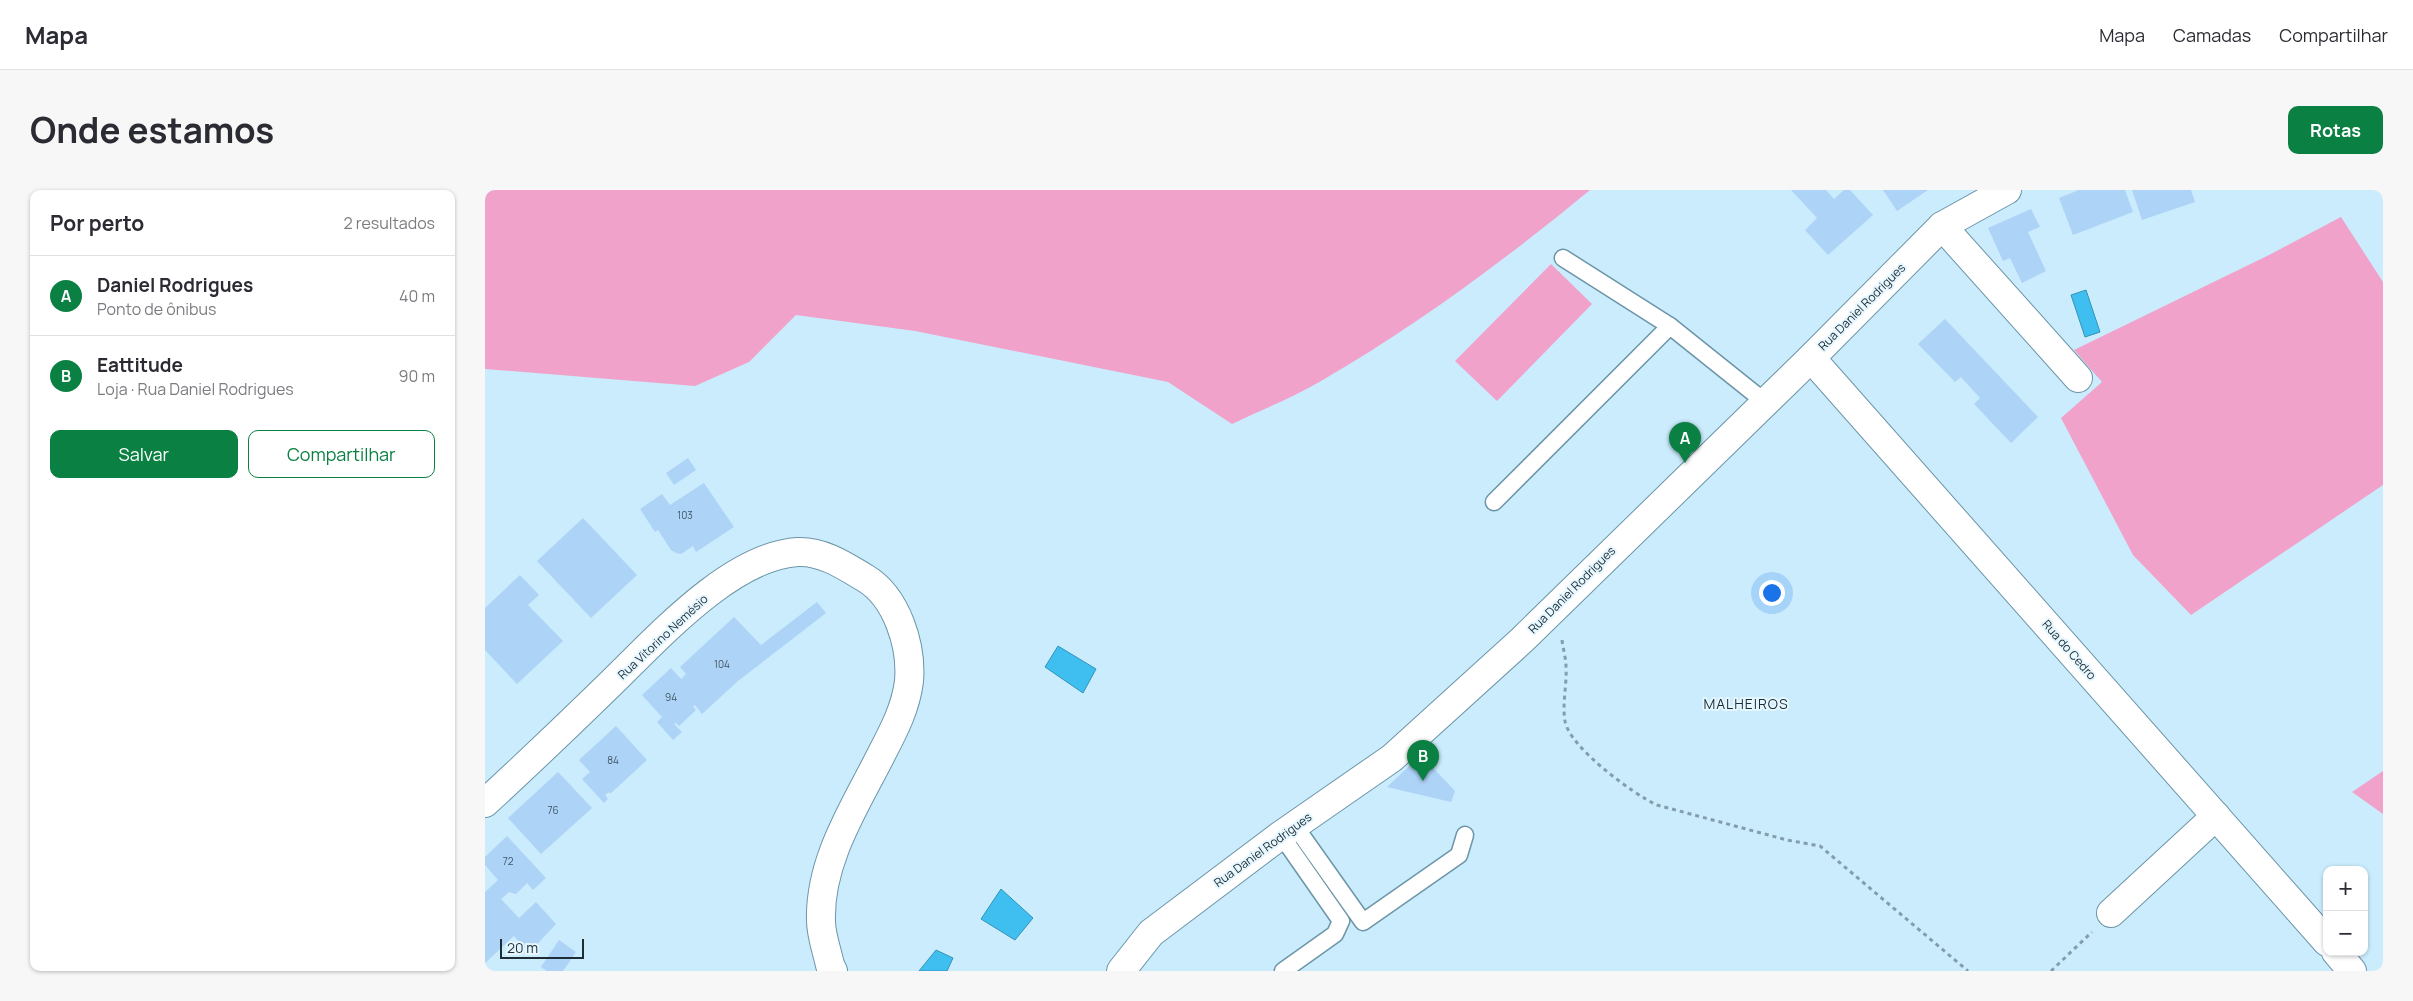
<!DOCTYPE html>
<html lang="pt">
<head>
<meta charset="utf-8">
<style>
  body { margin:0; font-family:Manrope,sans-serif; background:#f7f7f7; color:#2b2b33 }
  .controls { position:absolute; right:15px; bottom:15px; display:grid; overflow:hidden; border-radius:10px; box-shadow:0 1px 4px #0004 }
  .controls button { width:45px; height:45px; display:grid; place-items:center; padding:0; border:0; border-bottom:1px solid #e1e1e2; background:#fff; color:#2b2b33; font:25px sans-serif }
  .scale { position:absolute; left:15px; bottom:12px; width:84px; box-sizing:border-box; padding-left:5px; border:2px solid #1d2d35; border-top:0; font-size:14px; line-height:18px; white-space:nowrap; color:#1d2d35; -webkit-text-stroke:4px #e6f7ff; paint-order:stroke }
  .you { position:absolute; left:1286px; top:402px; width:18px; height:18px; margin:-12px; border:4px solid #fff; border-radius:50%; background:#1a73e8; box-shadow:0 0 0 8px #1a73e833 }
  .badge { display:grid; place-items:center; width:32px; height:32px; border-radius:50%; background:#0b8043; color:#fff; font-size:16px; font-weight:700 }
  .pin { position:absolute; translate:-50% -41px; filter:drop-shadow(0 1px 2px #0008) }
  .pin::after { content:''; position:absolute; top:26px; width:18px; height:15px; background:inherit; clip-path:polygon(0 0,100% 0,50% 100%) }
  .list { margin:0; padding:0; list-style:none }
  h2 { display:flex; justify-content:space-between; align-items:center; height:65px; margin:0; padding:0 20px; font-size:21px }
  h2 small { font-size:16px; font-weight:400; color:#7c7c81 }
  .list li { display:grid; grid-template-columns:32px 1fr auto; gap:15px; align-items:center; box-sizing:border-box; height:80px; padding:0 20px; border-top:1px solid #e1e1e2 }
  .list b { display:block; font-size:19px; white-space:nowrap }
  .list p { margin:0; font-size:16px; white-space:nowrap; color:#7c7c81 }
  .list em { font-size:16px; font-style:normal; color:#7c7c81 }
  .actions { display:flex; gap:10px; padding:15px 20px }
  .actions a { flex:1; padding:11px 0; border:1px solid #0b8043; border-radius:10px; text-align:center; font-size:18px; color:#0b8043 }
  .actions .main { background:#0b8043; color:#fff }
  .map { position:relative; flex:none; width:1898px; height:781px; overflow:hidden; border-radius:10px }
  header { display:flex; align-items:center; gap:30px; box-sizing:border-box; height:70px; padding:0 25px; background:#fff; border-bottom:1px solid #e1e1e2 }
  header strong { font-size:24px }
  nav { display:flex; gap:28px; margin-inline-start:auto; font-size:18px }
  .intro { display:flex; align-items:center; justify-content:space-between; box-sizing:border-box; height:120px; padding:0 30px }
  h1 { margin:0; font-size:35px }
  .button { padding:12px 22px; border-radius:10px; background:#0b8043; color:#fff; font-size:18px; font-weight:700 }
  main { display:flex; gap:30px; padding:0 30px }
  aside { flex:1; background:#fff; border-radius:10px; box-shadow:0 1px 4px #0004 }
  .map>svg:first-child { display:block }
</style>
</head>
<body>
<header>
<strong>Mapa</strong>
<nav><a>Mapa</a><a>Camadas</a><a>Compartilhar</a></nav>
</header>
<div class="intro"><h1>Onde estamos</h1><a class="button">Rotas</a></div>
<main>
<aside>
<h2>Por perto<small>2 resultados</small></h2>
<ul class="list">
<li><span class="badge">A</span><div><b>Daniel Rodrigues</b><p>Ponto de ônibus</p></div><em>40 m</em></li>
<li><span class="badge">B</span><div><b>Eattitude</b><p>Loja · Rua Daniel Rodrigues</p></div><em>90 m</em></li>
</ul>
<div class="actions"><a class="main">Salvar</a><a>Compartilhar</a></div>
</aside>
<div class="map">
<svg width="1898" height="781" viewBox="0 0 1898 781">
  <rect width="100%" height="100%" fill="#caecfd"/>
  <g fill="#f1a2ca">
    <path d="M0 0H1105C1020 70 931 136 836 191 807 208 776 220 747 234L683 192 430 141 311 125 264 172 210 196 0 179Z"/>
    <path d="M1856 27 1898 92V295L1706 425 1648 365 1576 228 1617 192 1589 160 1784 65Z"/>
    <path d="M1066 74 1107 114 1012 211 970 171Z"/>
    <path d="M1898 581V624L1867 602Z"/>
  </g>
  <g fill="#3fbff0" stroke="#3593b8">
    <path d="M1601 100 1615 142 1600 147 1586 105Z"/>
    <path d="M573 456 611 479 598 503 560 477Z"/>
    <path d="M516 699 548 728 530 750 496 729Z"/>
    <path d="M451 760 468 768 462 781H434Z"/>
  </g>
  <g fill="#add3f7">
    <path d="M1306 0H1341L1349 9 1359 0H1365L1388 25 1343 65 1320 40 1332 28Z"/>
    <path d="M1398 0H1443L1412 21Z"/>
    <path d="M1594 0H1640L1648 22 1588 45 1574 8Z"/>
    <path d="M1647 0H1706L1710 12 1657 30Z"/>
    <path d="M1546 19 1555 37 1543 42 1561 81 1537 93 1525 68 1518 71 1503 38Z"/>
    <path d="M1460 129 1553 227 1526 253 1489 214 1495 208 1476 187 1470 192 1433 154Z"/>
    <path d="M203 268 211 280 189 295 181 283Z"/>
    <path d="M219 293 249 337 211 362 208 356 196 364 191 363 186 360 173 340 170 342 155 319 177 304 185 315Z"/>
    <path d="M98 328 152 385 106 428 52 371Z"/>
    <path d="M35 385 54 405 43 415 78 451 32 494 0 460V418Z"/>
    <path d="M332 412 341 423 253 491 217 524 210 515 208 517 211 520 194 536 191 533 189 534 197 542 188 550 172 532 177 527 157 505 186 478 196 489 201 484 195 477 249 427 276 455Z"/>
    <path d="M131 536 162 570 125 604 124 602 120 605 123 609 119 613 97 589 105 582 94 570Z"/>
    <path d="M936 565 970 601 966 612 902 597Z"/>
    <path d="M73 582 107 618 56 664 23 628Z"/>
    <path d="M22 646 61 688 48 700 42 693 31 704 24 702 16 709 34 728 51 712 71 734 44 763 29 746 0 773V702L13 690 0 675V667Z"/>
    <path d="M74 750 91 762 78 781H62L56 777Z"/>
  </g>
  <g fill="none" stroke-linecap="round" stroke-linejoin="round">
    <defs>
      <g id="lane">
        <path d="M1078 68 1185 136"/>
        <path d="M1009 312 1185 136 1280 212"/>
        <path d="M810 636 878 732 974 665 980 645"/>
        <path d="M796 645 856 731 850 744 798 781"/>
      </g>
      <g id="street">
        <path d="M1457 36 1593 188"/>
        <path d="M1326 168 1842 752"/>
        <path d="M1626 723 1731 626"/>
        <path d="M1851 762 1867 781"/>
        <path d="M636 781 666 743 796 645 907 568 1037 450 1326 168 1457 36 1522 0"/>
      </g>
      <path id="secondary" d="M0 613C39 577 77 541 115 504 165 457 242 366 313 362 338 361 360 376 380 388 412 407 427 456 424 491 421 517 409 540 397 563 371 615 334 670 336 731 336 745 342 761 345 775L348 781"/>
    </defs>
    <use href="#lane" stroke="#6c95a8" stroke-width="19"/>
    <use href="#street" stroke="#6c95a8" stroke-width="30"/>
    <use href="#secondary" stroke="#6c95a8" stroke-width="30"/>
    <g stroke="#839dab" stroke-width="3" stroke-dasharray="4 4" stroke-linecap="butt">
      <path d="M1077 450C1078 459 1081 468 1081 477 1082 495 1077 514 1080 531 1084 557 1148 604 1172 615L1302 650 1335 656 1483 781"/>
      <path d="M1566 781 1607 742"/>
    </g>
    <use href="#lane" stroke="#fff" stroke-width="16"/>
    <use href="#street" stroke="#fff" stroke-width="28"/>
    <use href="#secondary" stroke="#fff" stroke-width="28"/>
  </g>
  <g text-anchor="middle" stroke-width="4" stroke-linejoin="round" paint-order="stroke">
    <g font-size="10" fill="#415666">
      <text x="200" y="329">103</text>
      <text x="237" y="478">104</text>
      <text x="186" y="511">94</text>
      <text x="128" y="574">84</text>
      <text x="68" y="624">76</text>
      <text x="23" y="675">72</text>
    </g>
    <g font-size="12" fill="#1d2d35" stroke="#e6f7ff">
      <text transform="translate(1377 117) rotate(-45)" y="4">Rua Daniel Rodrigues</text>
      <text transform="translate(1087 400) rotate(-45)" y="4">Rua Daniel Rodrigues</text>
      <text transform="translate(178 447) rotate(-43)" y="4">Rua Vitorino Nemésio</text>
      <text transform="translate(1584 460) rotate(49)" y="4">Rua do Cedro</text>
      <text transform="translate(778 660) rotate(-36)" y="4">Rua Daniel Rodrigues</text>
    </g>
    <g font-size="14" letter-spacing="1" fill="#1d2d35" stroke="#e6f7ff">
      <text x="1261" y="519">MALHEIROS</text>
    </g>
  </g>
</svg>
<div class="controls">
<button>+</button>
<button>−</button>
</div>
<div class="scale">20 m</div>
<div class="you"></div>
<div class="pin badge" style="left:1200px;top:273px">A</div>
<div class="pin badge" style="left:938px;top:591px">B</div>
</div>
</main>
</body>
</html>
